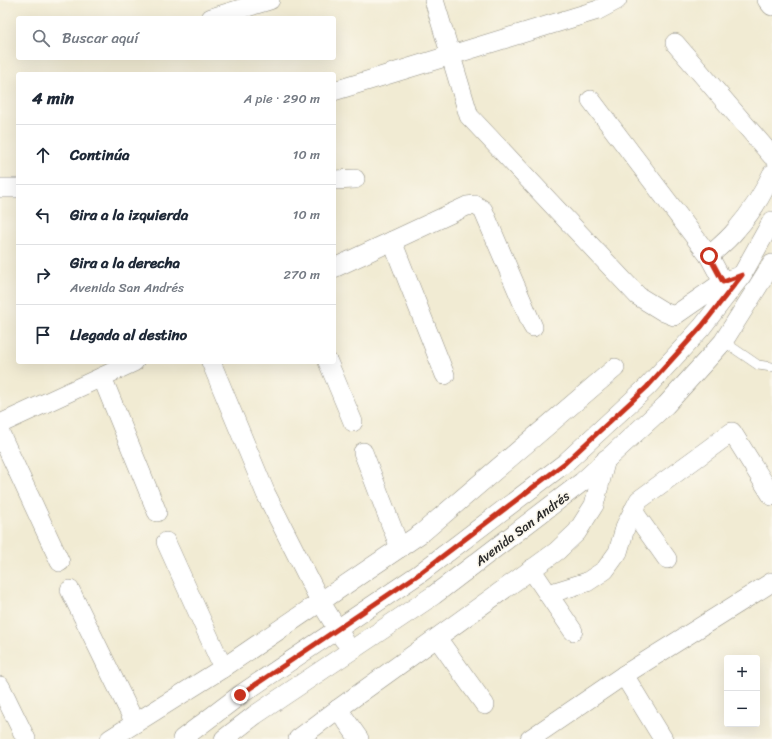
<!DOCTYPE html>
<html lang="es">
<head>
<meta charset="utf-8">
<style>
  body { margin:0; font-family:Sriracha,sans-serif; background:#f6f6f7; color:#1f2937 }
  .controls { position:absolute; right:12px; bottom:12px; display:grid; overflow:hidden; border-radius:4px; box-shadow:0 4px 16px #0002 }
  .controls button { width:36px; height:36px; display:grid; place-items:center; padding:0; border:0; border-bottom:1px solid #e0e1e3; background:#fff; color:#1f2937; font:20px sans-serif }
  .stop { position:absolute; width:12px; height:12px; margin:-9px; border:3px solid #c8321e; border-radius:50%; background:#fff }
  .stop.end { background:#c8321e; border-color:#fff; box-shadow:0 1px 4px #0008 }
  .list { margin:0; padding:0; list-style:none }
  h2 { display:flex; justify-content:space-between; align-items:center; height:52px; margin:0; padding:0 16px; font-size:17px }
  h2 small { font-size:13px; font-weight:400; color:#747a83 }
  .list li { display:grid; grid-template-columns:26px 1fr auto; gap:12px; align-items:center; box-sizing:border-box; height:60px; padding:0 16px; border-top:1px solid #e0e1e3 }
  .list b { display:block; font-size:15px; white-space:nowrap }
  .list p { margin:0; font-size:13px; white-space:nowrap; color:#747a83 }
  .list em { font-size:13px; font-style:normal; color:#747a83 }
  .icon { flex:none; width:22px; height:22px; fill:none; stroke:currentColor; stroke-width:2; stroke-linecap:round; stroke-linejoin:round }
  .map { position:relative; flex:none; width:772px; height:739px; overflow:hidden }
  .search { position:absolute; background:#fff; box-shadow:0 4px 16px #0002; left:16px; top:16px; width:320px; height:44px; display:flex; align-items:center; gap:10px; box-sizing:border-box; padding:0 14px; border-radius:4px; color:#747a83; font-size:15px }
  .panel { position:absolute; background:#fff; box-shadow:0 4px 16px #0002; left:16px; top:72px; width:320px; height:292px; border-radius:4px }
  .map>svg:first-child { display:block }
</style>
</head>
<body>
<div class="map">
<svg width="772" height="739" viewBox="0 0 772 739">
  <rect width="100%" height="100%" fill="#fbf7ec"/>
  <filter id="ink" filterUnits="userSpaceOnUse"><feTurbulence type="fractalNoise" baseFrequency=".025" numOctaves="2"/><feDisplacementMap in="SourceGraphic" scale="8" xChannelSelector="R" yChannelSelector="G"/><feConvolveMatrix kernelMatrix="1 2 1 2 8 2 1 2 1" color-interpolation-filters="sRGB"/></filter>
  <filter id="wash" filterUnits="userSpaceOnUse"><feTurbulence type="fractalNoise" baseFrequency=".012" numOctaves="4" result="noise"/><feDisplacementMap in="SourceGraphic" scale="16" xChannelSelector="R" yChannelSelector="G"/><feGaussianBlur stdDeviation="0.9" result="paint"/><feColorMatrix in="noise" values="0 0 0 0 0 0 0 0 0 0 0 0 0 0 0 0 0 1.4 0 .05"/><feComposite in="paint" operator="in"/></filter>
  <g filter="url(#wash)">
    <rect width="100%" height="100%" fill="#f1ebd3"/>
  </g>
  <g filter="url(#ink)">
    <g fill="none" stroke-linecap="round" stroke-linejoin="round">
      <defs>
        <path id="lane" d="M723 341 758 365 772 367"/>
        <g id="street">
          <path d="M434 0 469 116 638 296 664 312 674 316 723 282 739 276"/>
          <path d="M767 0 772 6"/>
          <path d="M211 18 270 0"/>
          <path d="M675 43 772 156"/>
          <path d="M334 91 598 10 617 0"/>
          <path d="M591 100 709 256 723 282"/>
          <path d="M334 180 355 179"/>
          <path d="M0 188H18"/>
          <path d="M392 241 445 375"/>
          <path d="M709 256C718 248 729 239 736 230 751 213 763 194 772 174"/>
          <path d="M334 268 467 206 475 205 483 210 533 327"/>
          <path d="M211 362 266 494 320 601 344 640"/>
          <path d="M328 362 353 422"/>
          <path d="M102 377 157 512"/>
          <path d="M0 424 134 362"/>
          <path d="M0 433 60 562"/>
          <path d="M363 452 400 548"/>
          <path d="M633 511 667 559"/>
          <path d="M166 542 223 668"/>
          <path d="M531 569 573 631"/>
          <path d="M70 590 135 723"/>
          <path d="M548 594 587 582 605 570 618 552 626 525 639 500 732 432 772 496"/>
          <path d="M437 638 485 705"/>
          <path d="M624 675 663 739"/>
          <path d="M0 686 26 739"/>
          <path d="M338 709 359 739"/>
          <path d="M110 739 223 668 423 532 615 368"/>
          <path d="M182 739 240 695 419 574 565 463 647 387 702 327 742 275 772 221"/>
          <path d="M224 739 255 715 434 595 582 482 666 405 723 342 772 264"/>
          <path d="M298 739 338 709 557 551 577 532 594 505 606 459"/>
          <path d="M530 739 624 675 772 582"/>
        </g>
      </defs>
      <use href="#lane" stroke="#8e8b7f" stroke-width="10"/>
      <use href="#street" stroke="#8e8b7f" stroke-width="20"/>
      <use href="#lane" stroke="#fff" stroke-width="9"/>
      <use href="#street" stroke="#fff" stroke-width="19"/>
    </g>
  </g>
  <g fill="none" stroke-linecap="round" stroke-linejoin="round" filter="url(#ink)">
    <path stroke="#c8321e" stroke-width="5" d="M240 695 419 574 565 463 647 387 702 326 742 275 723 282 709 256"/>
  </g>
  <g text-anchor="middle" stroke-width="3.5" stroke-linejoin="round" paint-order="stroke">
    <g font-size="13" fill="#2b2b2b" stroke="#fbf7ec">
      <text transform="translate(522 528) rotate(-37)" y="5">Avenida San Andrés</text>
    </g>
  </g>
</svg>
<div class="controls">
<button>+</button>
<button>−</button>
</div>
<div class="stop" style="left:709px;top:256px"></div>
<div class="stop end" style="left:240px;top:695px"></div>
<div class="search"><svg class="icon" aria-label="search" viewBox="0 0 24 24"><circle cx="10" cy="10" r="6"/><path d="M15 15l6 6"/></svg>Buscar aquí</div>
<section class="panel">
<h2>4 min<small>A pie · 290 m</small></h2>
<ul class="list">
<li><svg class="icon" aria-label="ahead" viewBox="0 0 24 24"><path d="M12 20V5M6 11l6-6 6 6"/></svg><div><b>Continúa</b></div><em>10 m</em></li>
<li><svg class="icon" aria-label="left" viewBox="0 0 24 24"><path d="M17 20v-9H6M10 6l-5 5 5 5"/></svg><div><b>Gira a la izquierda</b></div><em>10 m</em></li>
<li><svg class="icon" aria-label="right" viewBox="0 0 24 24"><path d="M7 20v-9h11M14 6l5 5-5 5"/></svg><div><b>Gira a la derecha</b><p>Avenida San Andrés</p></div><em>270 m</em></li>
<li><svg class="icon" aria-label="arrive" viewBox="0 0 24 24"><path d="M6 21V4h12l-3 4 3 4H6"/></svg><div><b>Llegada al destino</b></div></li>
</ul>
</section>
</div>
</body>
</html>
